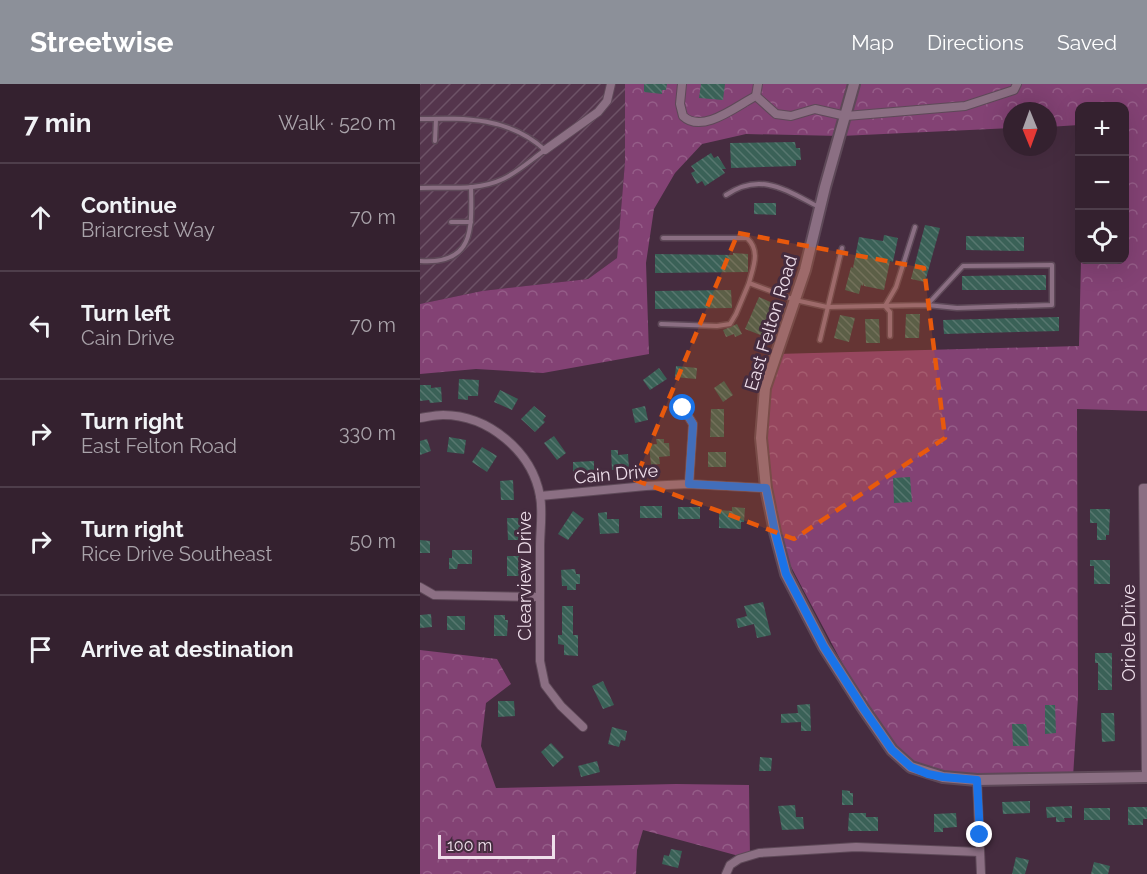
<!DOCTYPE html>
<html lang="en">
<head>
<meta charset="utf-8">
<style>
  body { margin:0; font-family:Raleway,sans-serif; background:#3f2e3b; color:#f1f3f6 }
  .controls { position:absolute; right:18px; top:18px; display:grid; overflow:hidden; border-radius:12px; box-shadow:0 6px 24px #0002 }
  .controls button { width:54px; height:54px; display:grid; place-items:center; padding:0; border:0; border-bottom:2px solid #4e3e4b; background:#34212f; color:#f1f3f6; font:30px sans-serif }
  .compass { position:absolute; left:583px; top:18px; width:54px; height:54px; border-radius:50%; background:#34212f; box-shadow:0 6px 24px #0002; rotate:179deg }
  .scale { position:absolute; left:18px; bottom:15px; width:117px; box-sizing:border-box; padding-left:6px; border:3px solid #efdfeb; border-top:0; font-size:16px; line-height:21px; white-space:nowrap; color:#efdfeb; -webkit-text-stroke:4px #452c3f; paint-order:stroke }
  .stop { position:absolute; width:18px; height:18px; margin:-14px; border:4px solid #1a73e8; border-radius:50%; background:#fff }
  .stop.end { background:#1a73e8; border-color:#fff; box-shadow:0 2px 6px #0008 }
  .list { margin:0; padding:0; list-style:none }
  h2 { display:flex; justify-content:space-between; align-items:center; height:78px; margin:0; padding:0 24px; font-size:26px }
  h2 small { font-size:20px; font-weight:400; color:#a9a3aa }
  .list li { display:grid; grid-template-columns:39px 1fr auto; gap:18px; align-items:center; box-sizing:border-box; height:108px; padding:0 24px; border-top:2px solid #4e3e4b }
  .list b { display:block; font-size:22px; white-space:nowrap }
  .list p { margin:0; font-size:20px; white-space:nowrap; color:#a9a3aa }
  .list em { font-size:20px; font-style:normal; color:#a9a3aa }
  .icon { flex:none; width:33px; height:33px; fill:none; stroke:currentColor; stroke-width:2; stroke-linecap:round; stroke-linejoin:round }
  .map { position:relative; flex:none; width:727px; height:790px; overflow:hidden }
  header { display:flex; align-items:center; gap:36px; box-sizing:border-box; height:84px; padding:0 30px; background:#8c9099; color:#fff }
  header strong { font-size:28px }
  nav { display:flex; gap:33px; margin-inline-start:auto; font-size:21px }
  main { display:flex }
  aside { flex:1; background:#34212f }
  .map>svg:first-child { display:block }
</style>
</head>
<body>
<header>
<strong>Streetwise</strong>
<nav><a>Map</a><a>Directions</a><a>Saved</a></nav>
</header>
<main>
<aside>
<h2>7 min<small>Walk · 520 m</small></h2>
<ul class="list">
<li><svg class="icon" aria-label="ahead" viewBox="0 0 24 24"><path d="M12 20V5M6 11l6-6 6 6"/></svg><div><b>Continue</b><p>Briarcrest Way</p></div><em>70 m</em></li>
<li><svg class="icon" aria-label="left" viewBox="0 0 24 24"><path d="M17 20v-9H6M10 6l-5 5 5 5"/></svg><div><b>Turn left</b><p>Cain Drive</p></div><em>70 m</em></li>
<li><svg class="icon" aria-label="right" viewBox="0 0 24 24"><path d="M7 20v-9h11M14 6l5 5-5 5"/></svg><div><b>Turn right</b><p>East Felton Road</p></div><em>330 m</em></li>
<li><svg class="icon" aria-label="right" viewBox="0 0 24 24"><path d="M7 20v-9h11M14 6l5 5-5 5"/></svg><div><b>Turn right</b><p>Rice Drive Southeast</p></div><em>50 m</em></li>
<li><svg class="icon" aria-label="arrive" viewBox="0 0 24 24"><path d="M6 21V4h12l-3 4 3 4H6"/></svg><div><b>Arrive at destination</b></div></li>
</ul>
</aside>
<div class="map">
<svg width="727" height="790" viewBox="0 0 727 790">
  <defs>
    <pattern id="industrial-furrows" width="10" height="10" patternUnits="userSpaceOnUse" patternTransform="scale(1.5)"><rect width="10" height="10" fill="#54354c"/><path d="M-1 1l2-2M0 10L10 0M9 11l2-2" fill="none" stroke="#6d5266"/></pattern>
    <pattern id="forest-crowns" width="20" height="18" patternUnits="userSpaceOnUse" patternTransform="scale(1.5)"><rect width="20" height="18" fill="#834274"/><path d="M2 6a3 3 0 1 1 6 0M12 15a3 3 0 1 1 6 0" fill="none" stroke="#955d88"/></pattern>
    <pattern id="building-back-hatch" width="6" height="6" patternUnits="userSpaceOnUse" patternTransform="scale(1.5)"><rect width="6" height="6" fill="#3a6157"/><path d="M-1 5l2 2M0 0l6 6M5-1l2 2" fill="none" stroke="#57776f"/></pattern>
  </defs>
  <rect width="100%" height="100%" fill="#452c3f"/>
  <path fill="url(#industrial-furrows)" d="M0 0H205V78L197 174 168 195 62 207 0 220Z"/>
  <g fill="url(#forest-crowns)">
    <path d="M205 0H727V327L657 325 658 613 653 693 557 696 500 686 481 673 455 641 360 462 346 404 347 308 357 270 659 262 661 176H704V22H660L659 41 628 43V27H592V44L421 52 326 50 282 60 255 89 234 125 226 179 229 270 123 289 56 285 0 290V220L62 207 168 195 197 174 205 78Z"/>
    <path d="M0 566 77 575 91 600 66 619 61 662 76 704 256 700 329 701 330 775 223 746 217 766 216 790H0Z"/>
  </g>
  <g fill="url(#building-back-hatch)">
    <path d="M224 0H247L246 6H242V10L224 8Z"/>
    <path d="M281 0H305L303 16 279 14Z"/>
    <path d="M375 58 376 64H380L381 76H376V82L311 84 310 59Z"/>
    <path d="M291 69 294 74 298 72 306 85H302L305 89 285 102 282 97 277 100 271 89 275 87 271 82Z"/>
    <path d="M334 119H356V131L334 130Z"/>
    <path d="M505 141 520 144 505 198 491 195Z"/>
    <path d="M464 151 478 154 473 178 470 177 464 206 444 202V199L443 202 441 201 439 210 425 206 431 183 433 184 439 153 463 157Z"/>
    <path d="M546 152 604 153V167L546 166Z"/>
    <path d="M313 169 328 170V188L235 189V170L313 171Z"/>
    <path d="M626 191V206H542V192Z"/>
    <path d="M311 206 312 224 235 225V207Z"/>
    <path d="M339 213 357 221 343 252 325 245Z"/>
    <path d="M486 230H500L499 254H485Z"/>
    <path d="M420 231 435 234 429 258 414 254Z"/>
    <path d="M639 233V247L524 250 523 236Z"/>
    <path d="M445 235H459L460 259H446Z"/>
    <path d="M317 240 322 250 315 253 314 250 306 253 303 246Z"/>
    <path d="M256 282 277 284 276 295 255 293Z"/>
    <path d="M239 284 247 295 230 306 223 296Z"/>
    <path d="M39 295 59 296 58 312H48V316L38 315Z"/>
    <path d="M304 297 313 311 303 318 294 304Z"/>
    <path d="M0 301H11V304L21 303 22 318 10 319 9 316 0 317Z"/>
    <path d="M80 306 98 315 92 326 74 318Z"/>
    <path d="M114 322 126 332 123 336 125 338 115 348 101 335Z"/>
    <path d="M225 322 228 336 215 339 212 325Z"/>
    <path d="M291 325H304V353H290Z"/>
    <path d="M134 352 146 369 137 376 124 359Z"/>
    <path d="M29 353 46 356 44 370 27 368Z"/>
    <path d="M7 355 11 367 0 371V357Z"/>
    <path d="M236 355H244V359H249L250 372 239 373 240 380 231 381 229 361 237 360Z"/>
    <path d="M62 363 77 372 67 388 52 378Z"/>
    <path d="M191 366H198V371L208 370 209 385 192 386Z"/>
    <rect x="288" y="368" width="18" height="15"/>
    <path d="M174 377V390L153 391V378Z"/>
    <path d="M490 393 492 418 474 419 473 394Z"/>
    <path d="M93 396 94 416H81L80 397Z"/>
    <rect x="220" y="422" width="22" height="12"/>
    <rect x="258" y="423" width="22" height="12"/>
    <path d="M312 423 325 424 324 438H321V445L299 444V426L312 427Z"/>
    <path d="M670 425H690L689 451H686V456H677V439H670Z"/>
    <path d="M153 427 164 435 148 456 138 450Z"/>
    <path d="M187 428V435H199V449L180 450 178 429Z"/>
    <path d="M87 434H100L101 456H88Z"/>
    <path d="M0 456 10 457V469H0Z"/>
    <path d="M32 466H52V480H38L37 485H29V474H32Z"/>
    <path d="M87 472H101L100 492H87Z"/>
    <path d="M670 476H690V500H674V482H670Z"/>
    <path d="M155 485 156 490H160V500H156V506H147V502H142L141 486Z"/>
    <path d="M343 518 351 551 337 554 334 540 318 544 316 535 327 532 324 522Z"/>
    <path d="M142 522H153V551H158V572L144 571V561L138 560V551H142Z"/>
    <path d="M11 530 12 543 0 544V531Z"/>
    <path d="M74 531H85V536H88L87 552H74Z"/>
    <rect x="27" y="532" width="18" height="14"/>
    <path d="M675 569H692V606H678V579H675Z"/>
    <path d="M183 597 194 621 183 625 172 602Z"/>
    <path d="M78 617H94L95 632 78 633Z"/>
    <path d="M390 620 391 647H381V638L361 639V630L378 629 377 621Z"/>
    <path d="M625 621H635L636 649 625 650Z"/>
    <path d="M681 629H694L695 657 682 658Z"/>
    <path d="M592 640H606L609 662H593Z"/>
    <path d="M192 643 207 647 205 657 201 656 199 663 188 660Z"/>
    <path d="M131 659 144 673 133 683 121 668Z"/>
    <path d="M340 673 352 674 351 687H339Z"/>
    <path d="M177 677 180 688 161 693 158 682Z"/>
    <path d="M422 706 430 707V709H433V721H422Z"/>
    <path d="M610 717V729L583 730 582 718Z"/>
    <path d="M375 721 376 733H383L384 745 362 746 358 722Z"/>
    <path d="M652 722V734H644L645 738H636V733L627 734 626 723Z"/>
    <path d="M708 723H727V735H723V741H708Z"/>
    <rect x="664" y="724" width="26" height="12"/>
    <path d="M429 729H446V733H458V747H428Z"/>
    <path d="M536 729 537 743 523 744V748H514V730Z"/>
    <path d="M251 765 262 767 258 784 242 780 244 771 249 772Z"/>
    <path d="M596 773 609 776 605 790H592Z"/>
    <path d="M674 778 690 782 688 790H671Z"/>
  </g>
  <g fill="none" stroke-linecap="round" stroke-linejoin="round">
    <defs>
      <g id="lane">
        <path d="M0 35C46 34 89 33 125 66 111 76 98 88 83 95 58 107 27 103 0 104"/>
        <path d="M15 57 16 35"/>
        <path d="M306 111C341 87 367 107 399 123"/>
        <path d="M31 138H51"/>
        <path d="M243 154H327C341 167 333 183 329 199L375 216 407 223 507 221 537 224 632 221V181L543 182 507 221"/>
        <path d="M0 177C54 181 52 145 51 103"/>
        <path d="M241 240 297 242 310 240 316 230 329 199"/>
        <path d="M470 252V228L465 222 476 203 495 143"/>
        <path d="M400 256 422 164"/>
      </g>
      <g id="street">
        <path d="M262 0 260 20 263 32C283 51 319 20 336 12L356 30 371 32 395 25 426 32 545 22 594 6 597 0"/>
        <path d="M336 12 338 0"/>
        <path d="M125 66 178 28 187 17 191 0"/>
        <path d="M263 324 273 340 269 400"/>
        <path d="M0 334C7 333 15 331 23 331 68 331 112 367 120 412 123 428 120 447 120 463 120 501 120 539 120 577L125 601 141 622 163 643"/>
        <path d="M120 412 226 402 269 400 346 404"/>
        <path d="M0 503 14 511 120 513"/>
        <path d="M726 693 723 404H727"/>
        <path d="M557 696 561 790"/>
        <path d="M306 790 310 781 319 775 339 769 436 763 560 768"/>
      </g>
      <path id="secondary" d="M434 0 405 103 385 186 345 304 341 354 346 404 355 448 366 490 404 563 443 624 472 666 491 683 523 693 557 696 727 693"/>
    </defs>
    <use href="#lane" stroke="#5e4958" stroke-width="7"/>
    <use href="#street" stroke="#5e4958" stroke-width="10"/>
    <use href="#secondary" stroke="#5e4958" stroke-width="14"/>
    <use href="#lane" stroke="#8b6f83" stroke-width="4"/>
    <use href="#street" stroke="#8b6f83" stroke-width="8"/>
    <use href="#secondary" stroke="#8b6f83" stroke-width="10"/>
  </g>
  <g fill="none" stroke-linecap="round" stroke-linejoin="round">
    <path stroke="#1a73e8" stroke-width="8" d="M263 324 273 340 269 400 346 404 355 448 366 490 404 563 443 624 472 666 491 683 508 690 523 693 557 696 560 751"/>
  </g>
  <path fill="#e8590c" fill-opacity="0.2" stroke="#e8590c" stroke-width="4.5" stroke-dasharray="12 8" stroke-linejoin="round" d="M318 149 504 184 525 354 374 455 215 396Z"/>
  <g text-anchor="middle" stroke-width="6" stroke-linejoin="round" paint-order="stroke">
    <g font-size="18" fill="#efdfeb" stroke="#452c3f">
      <text transform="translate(351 239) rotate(-73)" y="6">East Felton Road</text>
      <text transform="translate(196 390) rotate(-5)" y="6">Cain Drive</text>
      <text transform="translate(105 492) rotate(-90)" y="6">Clearview Drive</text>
      <text transform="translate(709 549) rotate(-90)" y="6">Oriole Drive</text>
    </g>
  </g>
</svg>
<div class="controls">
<button>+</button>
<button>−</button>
<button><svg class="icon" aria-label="locate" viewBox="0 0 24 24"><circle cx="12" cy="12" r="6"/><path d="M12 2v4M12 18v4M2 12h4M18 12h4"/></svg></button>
</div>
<svg class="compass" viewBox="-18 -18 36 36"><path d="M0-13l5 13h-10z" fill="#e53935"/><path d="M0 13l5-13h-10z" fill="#a9a3aa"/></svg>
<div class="scale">100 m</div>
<div class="stop" style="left:263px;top:324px"></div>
<div class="stop end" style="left:560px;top:751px"></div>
</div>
</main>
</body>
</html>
